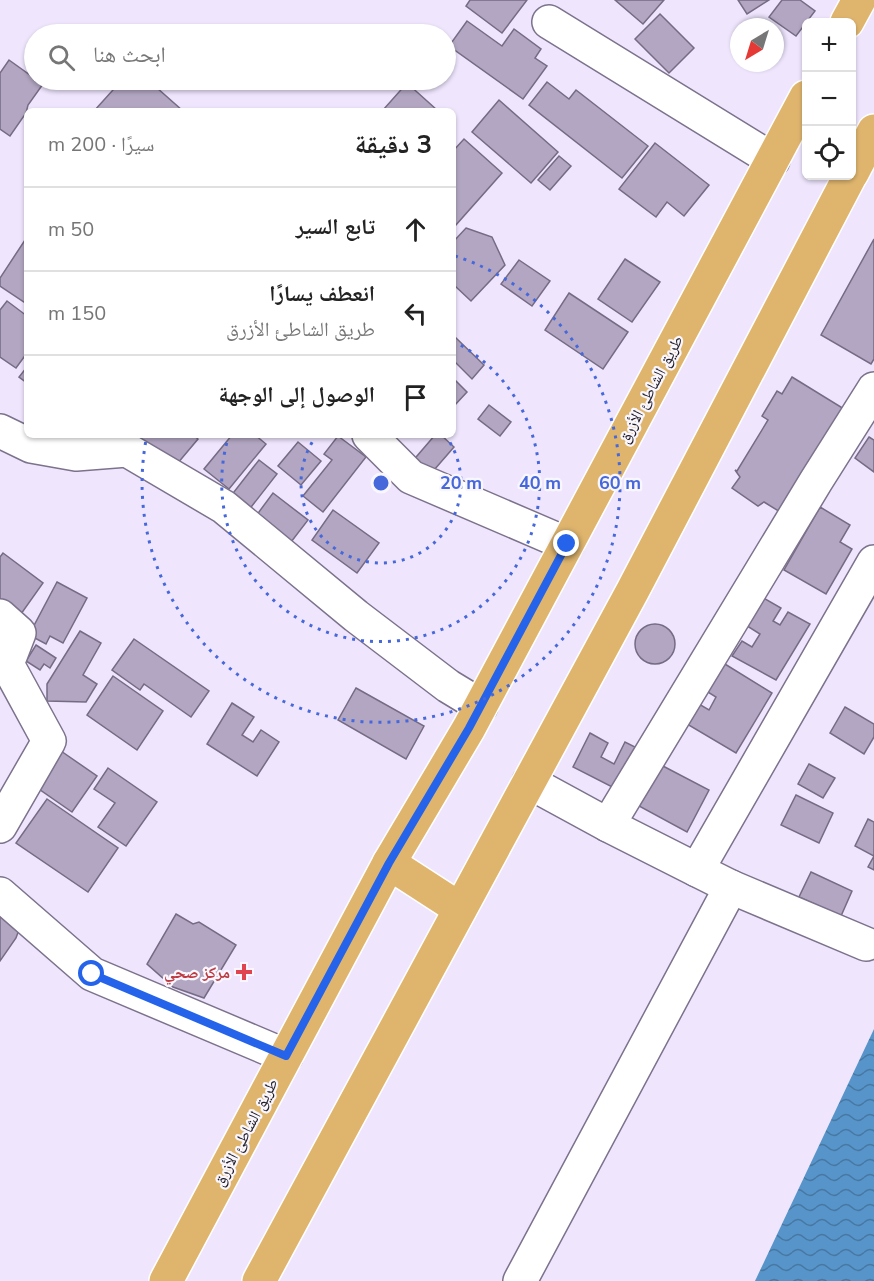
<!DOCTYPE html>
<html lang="ar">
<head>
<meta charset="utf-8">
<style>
  body { margin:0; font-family:"Nunito Sans","Noto Naskh Arabic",sans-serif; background:#f2f2f2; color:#222; direction:rtl }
  .controls { position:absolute; right:18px; top:18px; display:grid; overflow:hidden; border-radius:9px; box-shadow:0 2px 4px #0004 }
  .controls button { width:54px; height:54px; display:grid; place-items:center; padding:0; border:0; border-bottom:2px solid #e0e0e0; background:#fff; color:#222; font:30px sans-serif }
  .compass { position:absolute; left:730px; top:18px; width:54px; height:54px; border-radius:50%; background:#fff; box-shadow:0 2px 4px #0004; rotate:218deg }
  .stop { position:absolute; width:18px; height:18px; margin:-14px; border:4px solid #2563eb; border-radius:50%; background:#fff }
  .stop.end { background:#2563eb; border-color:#fff; box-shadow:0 2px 6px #0008 }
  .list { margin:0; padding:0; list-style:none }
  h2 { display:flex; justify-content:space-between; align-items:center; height:78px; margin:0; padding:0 24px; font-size:26px }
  h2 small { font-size:20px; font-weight:400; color:#767676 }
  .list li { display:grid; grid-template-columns:39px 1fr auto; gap:18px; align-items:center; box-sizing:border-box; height:84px; padding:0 24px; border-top:2px solid #e0e0e0 }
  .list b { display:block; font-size:22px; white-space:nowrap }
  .list p { margin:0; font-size:20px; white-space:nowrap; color:#767676 }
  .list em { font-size:20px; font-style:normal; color:#767676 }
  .icon { flex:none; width:33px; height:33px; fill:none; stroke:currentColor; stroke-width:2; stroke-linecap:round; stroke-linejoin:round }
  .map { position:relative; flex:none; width:874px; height:1281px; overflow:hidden; direction:ltr }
  .search { position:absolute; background:#fff; box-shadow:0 2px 4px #0004; left:24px; top:24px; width:432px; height:66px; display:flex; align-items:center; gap:15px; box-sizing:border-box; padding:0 21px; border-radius:33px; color:#767676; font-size:22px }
  .panel { position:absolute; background:#fff; box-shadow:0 2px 4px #0004; left:24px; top:108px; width:432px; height:330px; border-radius:9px; direction:rtl }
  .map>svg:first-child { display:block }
</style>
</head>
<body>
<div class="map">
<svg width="874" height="1281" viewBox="0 0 874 1281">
  <defs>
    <pattern id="water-waves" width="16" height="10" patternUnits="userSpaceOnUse" patternTransform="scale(1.5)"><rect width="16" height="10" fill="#5794c9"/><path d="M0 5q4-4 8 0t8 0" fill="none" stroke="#4778a3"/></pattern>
  </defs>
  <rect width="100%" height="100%" fill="#efe6fe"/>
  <path fill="url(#water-waves)" d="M874 1029V1281H755Z"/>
  <g fill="#b2a6c2" stroke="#766b85" stroke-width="1.5">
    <path d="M470 0H527L502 33 466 6Z"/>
    <path d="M615 0H664L643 24Z"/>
    <path d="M738 0H769L747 14Z"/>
    <path d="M782 0H800L815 11 796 36 769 17Z"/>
    <path d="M660 14 694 48 669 73 635 39Z"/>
    <path d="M467 21 502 46 514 29 541 49 535 58 547 66 523 99 449 46Z"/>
    <path d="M9 60 34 78V80L43 84 28 105 26 113 10 136 0 129V73Z"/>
    <path d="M122 80H148L183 111H94Z"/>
    <path d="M547 82 569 99 576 90 648 146 622 178 529 105Z"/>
    <path d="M407 83 437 110 436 111H420L418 109 416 111 383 110Z"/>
    <path d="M499 100 558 152 531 183 472 132Z"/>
    <path d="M464 139 502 173 455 226 453 225V151Z"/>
    <path d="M655 143 709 185 684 216 667 202 656 217 619 189Z"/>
    <path d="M559 156 571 166 550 190 538 180Z"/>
    <path d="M466 228 492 237 505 265 471 301 455 286 453 288V242Z"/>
    <path d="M27 237V304L0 286V278Z"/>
    <path d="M874 239V359L871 364 821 335Z"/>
    <path d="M625 259 660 282 632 322 598 299Z"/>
    <path d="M519 260 550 281 532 306 501 284Z"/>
    <path d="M569 293 628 332 603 369 545 330Z"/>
    <path d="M7 301 27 316V353L16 368 0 357V310Z"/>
    <path d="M455 337 484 365 472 379 453 360V339Z"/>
    <path d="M27 367V383L19 377Z"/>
    <path d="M792 377 849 412 785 515 764 502 758 506 732 488 740 477 735 470 737 471 768 420 762 416 777 391 782 394Z"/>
    <path d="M453 378 467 392 453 407Z"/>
    <path d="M489 405 511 422 500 436 478 419Z"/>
    <path d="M131 435H193L198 439 172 470Z"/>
    <path d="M232 435H255L266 444 229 489 204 469Z"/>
    <path d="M435 435H441L454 447 428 477 411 463Z"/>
    <path d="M338 436 366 457 323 512 303 496 332 460 324 454Z"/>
    <path d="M869 437 874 440V472L855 458Z"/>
    <path d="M298 442 321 461 301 485 278 466Z"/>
    <path d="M259 460 277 474 248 511 230 497Z"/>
    <path d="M273 493 308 520 288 546 253 520Z"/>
    <path d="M820 507 850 525 840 542 852 549 826 594 784 570Z"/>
    <path d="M333 510 379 543 357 573 312 540Z"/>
    <path d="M3 553 43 583 21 614 0 599V557Z"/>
    <path d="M57 582 87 598 63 643 50 636 46 644 29 635Z"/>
    <path d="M760 596 781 608 773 621 780 625 788 612 810 624 776 680 732 656 742 641 752 647 760 634 744 624Z"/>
    <circle cx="655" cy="644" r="20"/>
    <path d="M80 631 101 643 83 675 97 684 86 702 47 701V684Z"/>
    <path d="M134 639 209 691 191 717 144 684 140 690 112 670Z"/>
    <path d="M36 645 56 658 50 668 44 664 40 670 26 661Z"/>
    <path d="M720 661 772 693 736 753 687 724 699 704 709 710 716 697 703 689Z"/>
    <path d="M113 676 163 711 137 750 87 715Z"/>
    <path d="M356 688 424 726 406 759 338 720Z"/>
    <path d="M232 703 254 717 242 735 253 742 261 730 279 742 257 776 207 744Z"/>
    <path d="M845 707 874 724V737L864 754 830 733Z"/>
    <path d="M590 733 608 743 601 757 614 764 625 742 643 751 622 792 573 767Z"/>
    <path d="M61 751 97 776 72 812 36 787Z"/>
    <path d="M809 764 835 778 823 798 798 784Z"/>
    <path d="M661 765 709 790 687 832 639 806Z"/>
    <path d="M108 768 157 802 126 846 98 827 115 803 94 789Z"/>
    <path d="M796 795 833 813 819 843 781 825Z"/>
    <path d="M47 799 118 848 88 892 16 843Z"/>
    <path d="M868 819 874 822V870L868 867 874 856 855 846Z"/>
    <path d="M811 872 852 891 841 916 799 897Z"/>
    <path d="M0 899 24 916 16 938 0 961Z"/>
    <path d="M176 914 193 924 199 922 236 945 204 998 173 987 147 964Z"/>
  </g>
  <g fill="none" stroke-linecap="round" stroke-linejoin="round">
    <defs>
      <g id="minor">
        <path d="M549 22 773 160"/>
        <path d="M874 389 816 481 608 825 697 870 874 562"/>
        <path d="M0 431 31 446 76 454 127 450 224 507 356 616 448 686 481 706"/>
        <path d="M369 435 411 477 567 544"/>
        <path d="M0 616 19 633 7 664 49 741 0 826"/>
        <path d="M529 782 608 825"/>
        <path d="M731 887 866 944"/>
        <path d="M0 894 92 974 286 1056"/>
        <path d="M520 1281 731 887 697 870"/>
      </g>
      <g id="major">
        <path d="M847 22 859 0"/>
        <path d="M852 173 874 131"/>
        <path d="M389 863 460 909"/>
        <path d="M166 1281 389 863 469 728 806 97"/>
        <path d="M259 1281 633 590 850 176"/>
      </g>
    </defs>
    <use href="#minor" stroke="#7c728c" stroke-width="36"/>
    <use href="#major" stroke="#fff" stroke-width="36"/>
    <use href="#minor" stroke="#fff" stroke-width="33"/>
    <use href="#major" stroke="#dfb56e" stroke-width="33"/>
  </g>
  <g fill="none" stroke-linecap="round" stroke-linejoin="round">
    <path stroke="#2563eb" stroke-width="8" d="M92 974 286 1056 389 863 469 728 567 544"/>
  </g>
  <g fill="none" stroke="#4668db" stroke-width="3" stroke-dasharray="3 6">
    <path d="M445 435A80 80 0 1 1 317 435"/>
    <path d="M453 341A159 159 0 1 1 229 435"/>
    <path d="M455 256A239 239 0 1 1 147 435"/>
  </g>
  <path fill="#e0444e" stroke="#f9f7fd" stroke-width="2" d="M241 963h6v6h6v6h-6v6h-6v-6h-6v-6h6z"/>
  <g text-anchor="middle" stroke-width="4.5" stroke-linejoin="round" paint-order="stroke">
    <g font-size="16" fill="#1f1a25" stroke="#f9f7fd">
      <text transform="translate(650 389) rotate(-62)" y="6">طريق الشاطئ الأزرق</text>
      <text transform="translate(245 1132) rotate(-62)" y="6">طريق الشاطئ الأزرق</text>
    </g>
    <g font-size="16" font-weight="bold" fill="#be3a42" stroke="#f9f7fd" text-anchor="end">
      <text x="230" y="978">مركز صحي</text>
    </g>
  </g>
  <circle cx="381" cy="483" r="9" fill="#4668db" stroke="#f9f7fd" stroke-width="3"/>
  <g font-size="18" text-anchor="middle" font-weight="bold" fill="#4668db" stroke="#f9f7fd" stroke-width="4.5" stroke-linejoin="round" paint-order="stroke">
    <text x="461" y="489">20 m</text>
    <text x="540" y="489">40 m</text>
    <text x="620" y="489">60 m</text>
  </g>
</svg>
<div class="controls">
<button>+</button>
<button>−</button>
<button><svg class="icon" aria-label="locate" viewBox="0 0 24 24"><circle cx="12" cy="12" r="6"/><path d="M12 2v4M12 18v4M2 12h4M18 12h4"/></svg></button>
</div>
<svg class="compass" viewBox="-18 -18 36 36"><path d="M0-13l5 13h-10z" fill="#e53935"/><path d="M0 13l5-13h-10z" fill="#767676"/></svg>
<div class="stop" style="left:92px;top:974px"></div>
<div class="stop end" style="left:567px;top:544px"></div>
<div class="search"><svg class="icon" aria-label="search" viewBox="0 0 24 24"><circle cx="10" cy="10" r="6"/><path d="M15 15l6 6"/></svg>ابحث هنا</div>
<section class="panel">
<h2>3 دقيقة<small>سيرًا · 200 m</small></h2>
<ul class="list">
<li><svg class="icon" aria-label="ahead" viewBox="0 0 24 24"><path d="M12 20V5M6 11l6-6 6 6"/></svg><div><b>تابع السير</b></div><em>50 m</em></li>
<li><svg class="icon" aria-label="left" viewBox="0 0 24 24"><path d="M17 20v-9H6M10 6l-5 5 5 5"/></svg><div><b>انعطف يسارًا</b><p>طريق الشاطئ الأزرق</p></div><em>150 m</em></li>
<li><svg class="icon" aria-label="arrive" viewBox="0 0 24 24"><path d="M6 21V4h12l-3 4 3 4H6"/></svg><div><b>الوصول إلى الوجهة</b></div></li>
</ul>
</section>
</div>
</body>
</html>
